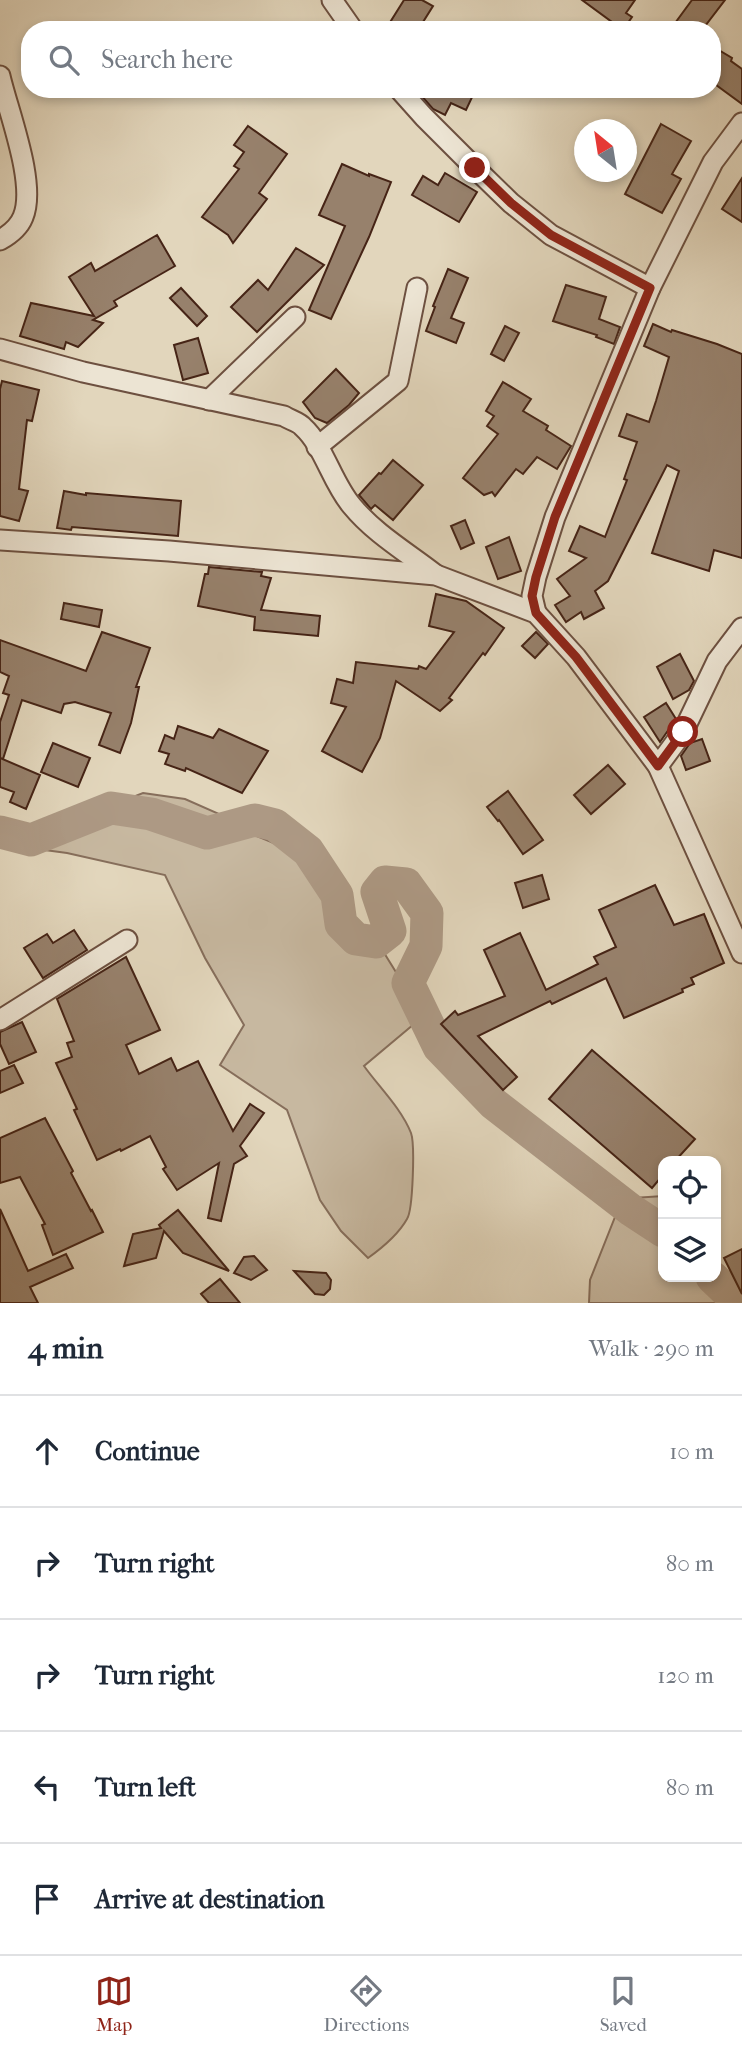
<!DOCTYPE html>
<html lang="en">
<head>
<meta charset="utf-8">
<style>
  body { margin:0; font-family:"IM FELL French Canon",serif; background:#f6f6f7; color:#1f2937 }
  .controls { position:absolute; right:21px; bottom:21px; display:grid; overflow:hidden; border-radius:14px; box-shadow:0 4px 10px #0003 }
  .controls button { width:63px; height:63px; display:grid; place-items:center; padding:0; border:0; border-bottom:2px solid #e0e1e3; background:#fff; color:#1f2937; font:35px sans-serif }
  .compass { position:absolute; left:574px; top:119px; width:63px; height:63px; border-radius:50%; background:#fff; box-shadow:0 4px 10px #0003; rotate:330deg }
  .stop { position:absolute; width:21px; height:21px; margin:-16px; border:5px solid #8f2418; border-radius:50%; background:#fff }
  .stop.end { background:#8f2418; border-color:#fff; box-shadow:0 2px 7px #0008 }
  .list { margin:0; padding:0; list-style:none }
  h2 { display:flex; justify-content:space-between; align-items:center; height:91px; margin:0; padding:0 28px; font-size:30px }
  h2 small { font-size:23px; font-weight:400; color:#747a83 }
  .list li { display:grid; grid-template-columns:46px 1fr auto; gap:21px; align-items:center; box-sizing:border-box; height:112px; padding:0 28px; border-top:2px solid #e0e1e3 }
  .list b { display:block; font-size:26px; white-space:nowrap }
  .list em { font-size:23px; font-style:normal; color:#747a83 }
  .icon { flex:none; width:38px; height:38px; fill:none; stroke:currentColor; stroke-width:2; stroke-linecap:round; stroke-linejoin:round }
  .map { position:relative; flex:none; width:742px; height:1303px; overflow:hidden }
  .search { position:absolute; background:#fff; box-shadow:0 4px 10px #0003; left:21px; right:21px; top:21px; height:77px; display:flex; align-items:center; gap:18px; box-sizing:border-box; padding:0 24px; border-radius:28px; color:#747a83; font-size:26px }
  .sheet { height:651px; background:#fff }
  nav { display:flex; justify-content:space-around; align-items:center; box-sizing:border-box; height:98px; border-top:2px solid #e0e1e3; background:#fff; font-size:19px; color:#747a83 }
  nav a { display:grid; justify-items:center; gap:4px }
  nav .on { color:#8f2418 }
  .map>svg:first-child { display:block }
</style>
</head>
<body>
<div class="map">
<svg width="742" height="1303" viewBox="0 0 742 1303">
  <rect width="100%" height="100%" fill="#e2d6bc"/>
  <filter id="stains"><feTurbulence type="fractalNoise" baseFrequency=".00286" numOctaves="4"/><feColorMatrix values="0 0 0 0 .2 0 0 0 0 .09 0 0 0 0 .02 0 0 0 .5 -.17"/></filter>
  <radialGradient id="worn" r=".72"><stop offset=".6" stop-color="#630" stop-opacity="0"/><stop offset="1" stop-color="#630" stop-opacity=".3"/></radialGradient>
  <g fill="#c7b8a0" stroke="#866e5b" stroke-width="2">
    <path d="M143 793 185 799 226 817 247 832 281 846 308 867 327 895 336 931 351 949 381 948 399 977 420 1019 364 1066C379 1087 401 1108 411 1133 415 1144 413 1210 407 1219 398 1235 382 1248 368 1258L341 1231 320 1200 287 1110 220 1065 244 1025 205 958 165 875 67 853 0 844V819L36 835Z"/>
    <path d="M663 1196V1277H716V1253L724 1279 738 1301 742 1303H589L590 1280 615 1217 633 1198Z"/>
  </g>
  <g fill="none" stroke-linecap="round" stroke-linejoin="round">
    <g stroke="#ad9984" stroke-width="33">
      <path d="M0 832 31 840 111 808 151 814 207 833 255 820 275 825 308 851 337 895 341 924 356 939 376 942 390 931 377 892 385 882 406 884 427 913 426 946 408 983 439 1047 494 1104 631 1210 663 1231"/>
      <path d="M712 1277 739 1303"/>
    </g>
  </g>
  <g fill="#97816c" stroke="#462416" stroke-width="2">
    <path d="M404 0H422L433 6 418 30H399L389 24Z"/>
    <path d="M582 0H635L626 13 632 17 623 30Z"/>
    <path d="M692 0H725L702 30H670Z"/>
    <path d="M712 46 732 58 731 61 742 69V104L712 82Z"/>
    <path d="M419 89H465L474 93 466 110 451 103 445 115 433 109 419 93Z"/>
    <path d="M661 124 691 141 672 174 681 179 662 213 625 194Z"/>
    <path d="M248 126 287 154 259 193 267 199 233 243 228 235 202 217 239 169 234 166 244 152 234 145Z"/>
    <path d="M342 164 369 176V174L391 182 369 237 331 319 309 310 345 226 319 215Z"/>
    <path d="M445 173 477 192 459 222 412 195 423 176 438 185Z"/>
    <path d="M742 178V222L722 209Z"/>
    <path d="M157 235 175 266 114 301 117 306 93 320 103 323 78 347 66 342 64 349 20 336 31 303 94 316 69 277 91 263 95 271Z"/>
    <path d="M296 248 324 265 257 332 231 307 258 280 268 290Z"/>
    <path d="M448 269 468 278 451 318 464 323 456 343 426 331 435 307 433 306Z"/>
    <path d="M566 285 606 297 599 319 620 327 614 344 596 337 597 335 553 321Z"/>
    <path d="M181 288 207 316 197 326 170 298Z"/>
    <path d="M653 324 671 332 672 330 717 344 742 354V558L714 550 709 571 652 553 679 471 667 465 608 581 595 591 604 608 584 619 581 612 566 622 555 605 570 596 557 579 586 558 569 551 580 526 605 537 627 480 624 479 637 442 619 436 627 414 649 422 656 401 669 357 644 346Z"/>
    <path d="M505 326 519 333 504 361 491 354Z"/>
    <path d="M198 338 208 373 183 380 174 345Z"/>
    <path d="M336 369 359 393 349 405 327 423 315 418 303 402Z"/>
    <path d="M2 381 39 390 32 421 27 420 19 489 28 491 19 521 0 516V389Z"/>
    <path d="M503 382 531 399 523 411 548 426 546 430 571 446 557 469 537 457 523 474 516 469 495 496 492 492 484 495 463 478 498 434 487 426 494 416 486 411Z"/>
    <path d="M393 460 423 485 393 520 375 505 371 509 359 495 379 473 381 474Z"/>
    <path d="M64 491 86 495V493L181 501 178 536 72 527 71 530 57 528Z"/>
    <path d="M465 520 474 543 461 549 451 526Z"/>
    <path d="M509 537 521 571 498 579 486 547Z"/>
    <path d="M209 567 262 572 261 576 271 578 261 610 320 616 318 636 254 630 255 617 198 606 205 574H208Z"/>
    <path d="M436 594 466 601 504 628 485 655 483 653 449 698 452 700 440 711 396 681 380 738 362 772 322 751 346 707 331 703 337 679 353 683 356 662 418 669 419 666 426 669 454 632 429 626Z"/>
    <path d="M64 603 102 610 99 627 61 619Z"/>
    <path d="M102 632 150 648 136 687H139L131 723 120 753 99 745 111 713 75 702 64 704 61 713 22 700 3 759 0 758 40 775 26 809 10 802 14 792 0 787V722L9 695 3 693 9 676 0 672V640L86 671Z"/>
    <path d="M536 632 548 644 535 658 522 646Z"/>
    <path d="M680 654 694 681 689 690 673 699 657 667Z"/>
    <path d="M666 703 676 719 660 742 644 717Z"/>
    <path d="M178 726 213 738 219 729 268 751 242 793 186 768 185 771 165 764 169 754 159 751 165 735 174 739Z"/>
    <path d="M702 739 710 761 686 770 681 756 690 743Z"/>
    <path d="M53 743 90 758 78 787 41 772Z"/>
    <path d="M608 765 625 784 591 814 574 795Z"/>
    <path d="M508 791 543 840 523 854 499 820 498 821 487 807Z"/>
    <path d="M542 875 549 899 523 908 515 883Z"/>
    <path d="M655 885 674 925 704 914 724 963 691 978 694 984 682 989 683 992 624 1018 606 978 552 1004 550 1001 478 1036 517 1077 503 1090 441 1024 455 1011 458 1015 505 996 484 950 520 933 546 990 598 964 594 957 616 947 599 910Z"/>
    <path d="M74 930 87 950 43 978 24 948 47 934 53 943Z"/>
    <path d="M126 957 160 1030 126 1045 139 1074 171 1058 177 1071 198 1061 233 1131 250 1104 264 1113 240 1146 247 1156 234 1164 221 1221 208 1218 219 1163 177 1190 163 1169 166 1167 150 1136 121 1151 120 1149 97 1160 74 1110 77 1109 56 1063 72 1057 67 1043 74 1041 57 999Z"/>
    <path d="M22 1022 36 1052 9 1064 0 1044V1032Z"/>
    <path d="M592 1050 695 1139 675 1161H663V1175L652 1188 549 1099Z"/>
    <path d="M14 1065 23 1083 0 1093V1071Z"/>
    <path d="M45 1118 73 1171 71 1173 91 1211 92 1210 103 1232 53 1255 42 1225 45 1224 20 1177 0 1183V1138Z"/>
    <path d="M0 1209 28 1271 66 1254 73 1268 30 1287 38 1303H0Z"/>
    <path d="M178 1210 229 1271 183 1253 164 1231 156 1258 124 1266 133 1234 161 1228 159 1225Z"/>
    <path d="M742 1249V1294L724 1258Z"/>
    <path d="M254 1256 267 1270 251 1280 234 1273 244 1257Z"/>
    <path d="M294 1271 326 1273 331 1280 330 1289 324 1295 315 1294Z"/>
    <path d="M220 1279 240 1303H209L201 1294Z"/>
  </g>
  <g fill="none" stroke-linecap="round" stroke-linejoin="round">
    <defs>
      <g id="minor">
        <path d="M332 0 353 30"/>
        <path d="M0 76C8 111 37 184 23 217 19 227 9 235 0 240"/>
        <path d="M399 89 424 117 475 168 511 203 551 235 650 288"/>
        <path d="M0 349 83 372 284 416C290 420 299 422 303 427 324 446 332 483 352 506 375 534 408 553 436 575"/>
        <path d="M209 400 295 317"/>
        <path d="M317 447 398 381 417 288"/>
        <path d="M0 540 169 551 436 575 536 613 576 657 658 766 742 953"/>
        <path d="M536 613 532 596 536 577 555 517 650 288 713 162 742 123"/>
        <path d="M658 766 683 732 717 661 742 628"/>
        <path d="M0 1020 127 940"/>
      </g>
    </defs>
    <use href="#minor" stroke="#6d5040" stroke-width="23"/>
    <use href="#minor" stroke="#ece4d3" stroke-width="19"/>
  </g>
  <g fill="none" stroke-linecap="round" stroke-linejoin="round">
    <path stroke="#8f2418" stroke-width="9" d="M475 168 511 203 551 235 650 288 555 517 536 577 532 596 536 613 576 657 658 766 683 732"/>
  </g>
  <rect width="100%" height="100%" filter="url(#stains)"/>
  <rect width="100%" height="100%" fill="url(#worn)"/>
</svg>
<div class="controls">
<button><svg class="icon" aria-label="locate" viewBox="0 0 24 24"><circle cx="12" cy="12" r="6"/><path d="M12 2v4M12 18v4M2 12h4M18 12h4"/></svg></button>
<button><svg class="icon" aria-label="layers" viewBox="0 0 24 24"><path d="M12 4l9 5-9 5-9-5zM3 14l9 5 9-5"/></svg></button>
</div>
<svg class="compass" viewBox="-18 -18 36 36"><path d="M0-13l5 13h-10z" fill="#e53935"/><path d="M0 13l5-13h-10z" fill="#747a83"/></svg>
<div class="stop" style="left:683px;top:732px"></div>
<div class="stop end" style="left:475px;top:168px"></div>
<div class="search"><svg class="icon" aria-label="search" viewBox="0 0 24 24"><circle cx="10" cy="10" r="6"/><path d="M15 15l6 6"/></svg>Search here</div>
</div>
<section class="sheet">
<h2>4 min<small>Walk · 290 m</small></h2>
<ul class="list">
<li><svg class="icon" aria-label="ahead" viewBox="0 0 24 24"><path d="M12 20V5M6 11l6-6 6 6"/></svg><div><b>Continue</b></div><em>10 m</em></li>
<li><svg class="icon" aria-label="right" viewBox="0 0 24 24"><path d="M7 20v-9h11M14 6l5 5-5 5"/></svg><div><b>Turn right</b></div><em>80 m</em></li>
<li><svg class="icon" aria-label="right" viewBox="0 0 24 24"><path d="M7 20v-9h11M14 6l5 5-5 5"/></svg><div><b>Turn right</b></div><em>120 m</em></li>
<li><svg class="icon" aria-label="left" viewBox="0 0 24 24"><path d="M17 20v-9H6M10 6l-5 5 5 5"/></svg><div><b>Turn left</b></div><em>80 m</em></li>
<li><svg class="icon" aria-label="arrive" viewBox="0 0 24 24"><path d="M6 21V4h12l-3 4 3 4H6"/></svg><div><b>Arrive at destination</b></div></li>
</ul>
</section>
<nav>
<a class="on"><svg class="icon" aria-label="map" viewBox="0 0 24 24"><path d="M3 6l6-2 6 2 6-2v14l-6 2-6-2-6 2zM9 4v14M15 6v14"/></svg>Map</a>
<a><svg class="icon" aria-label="directions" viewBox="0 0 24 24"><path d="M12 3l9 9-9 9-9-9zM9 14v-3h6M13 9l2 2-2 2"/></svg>Directions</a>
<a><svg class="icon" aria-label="saved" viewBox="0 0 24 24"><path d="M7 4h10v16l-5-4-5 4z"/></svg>Saved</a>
</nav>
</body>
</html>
